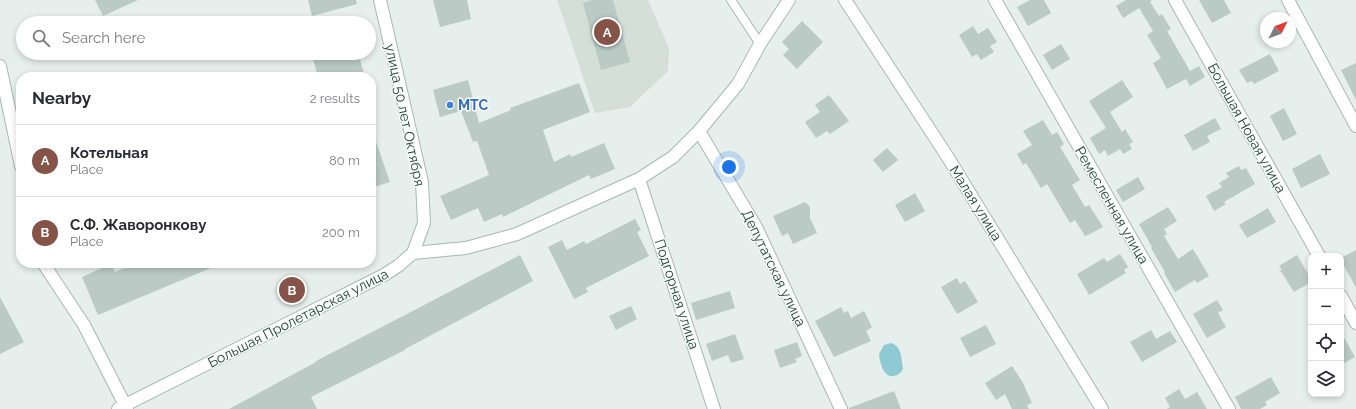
<!DOCTYPE html>
<html lang="en">
<head>
<meta charset="utf-8">
<style>
  body { margin:0; font-family:Raleway,sans-serif; background:#f7f7f7; color:#2b2b33 }
  .controls { position:absolute; right:12px; bottom:12px; display:grid; overflow:hidden; border-radius:8px; box-shadow:0 2px 6px #0003 }
  .controls button { width:36px; height:36px; display:grid; place-items:center; padding:0; border:0; border-bottom:1px solid #e1e1e2; background:#fff; color:#2b2b33; font:20px sans-serif }
  .compass { position:absolute; left:1260px; top:12px; width:36px; height:36px; border-radius:50%; background:#fff; box-shadow:0 2px 6px #0003; rotate:48deg }
  .you { position:absolute; left:729px; top:167px; width:14px; height:14px; margin:-10px; border:3px solid #fff; border-radius:50%; background:#1a73e8; box-shadow:0 0 0 6px #1a73e833 }
  .badge { display:grid; place-items:center; width:26px; height:26px; border-radius:50%; background:#855347; color:#fff; font-size:13px; font-weight:700 }
  .pin { position:absolute; translate:-50% -50%; border:2px solid #fff; box-shadow:0 1px 4px #0006 }
  .list { margin:0; padding:0; list-style:none }
  h2 { display:flex; justify-content:space-between; align-items:center; height:52px; margin:0; padding:0 16px; font-size:17px }
  h2 small { font-size:13px; font-weight:400; color:#7c7c81 }
  .list li { display:grid; grid-template-columns:26px 1fr auto; gap:12px; align-items:center; box-sizing:border-box; height:72px; padding:0 16px; border-top:1px solid #e1e1e2 }
  .list b { display:block; font-size:15px; white-space:nowrap }
  .list p { margin:0; font-size:13px; white-space:nowrap; color:#7c7c81 }
  .list em { font-size:13px; font-style:normal; color:#7c7c81 }
  .icon { flex:none; width:22px; height:22px; fill:none; stroke:currentColor; stroke-width:2; stroke-linecap:round; stroke-linejoin:round }
  .map { position:relative; flex:none; width:1356px; height:409px; overflow:hidden }
  .search { position:absolute; background:#fff; box-shadow:0 2px 6px #0003; left:16px; top:16px; width:360px; height:44px; display:flex; align-items:center; gap:10px; box-sizing:border-box; padding:0 14px; border-radius:22px; color:#7c7c81; font-size:15px }
  .panel { position:absolute; background:#fff; box-shadow:0 2px 6px #0003; left:16px; top:72px; width:360px; height:196px; border-radius:16px }
  .map>svg:first-child { display:block }
</style>
</head>
<body>
<div class="map">
<svg width="1356" height="409" viewBox="0 0 1356 409">
  <rect width="100%" height="100%" fill="#e6efeb"/>
  <path fill="#d4dfda" d="M557 0H648L669 48 668 71 630 107 595 113Z"/>
  <path fill="#8ec9d4" d="M891 343C902 347 901 357 903 368 902 371 901 373 897 375 884 381 880 363 879 354L884 345Z"/>
  <g fill="#bbcac4">
    <path d="M95 0H138L103 16Z"/>
    <path d="M308 0H356L357 4 312 16Z"/>
    <path d="M433 0H467L471 19 440 27Z"/>
    <path d="M593 0H613L630 62 601 70 583 3Z"/>
    <path d="M1030 0H1044L1051 13 1028 26 1017 7Z"/>
    <path d="M1126 0H1152L1150 2 1159 16 1162 14 1171 29 1167 31 1190 71 1199 66 1205 77 1190 86 1186 79 1167 89 1153 63 1161 58 1147 35 1153 31 1139 8 1123 18 1116 6Z"/>
    <path d="M1199 0H1224L1231 13 1212 23Z"/>
    <path d="M802 21 823 42 797 69 783 55 789 49 782 42Z"/>
    <path d="M973 26 978 34 988 28 997 42 990 46 994 52 981 60 977 54 972 57 959 35Z"/>
    <path d="M1061 44 1070 59 1052 70 1043 55Z"/>
    <path d="M319 53H358L365 77H318L312 55Z"/>
    <path d="M1270 54 1279 71 1254 84 1252 81 1247 83 1239 70Z"/>
    <path d="M1356 63V100L1341 70Z"/>
    <path d="M468 80 479 123 511 110 510 108 579 83 590 112 543 130 554 162 570 154 571 157 604 143 615 169 591 179 589 175 503 217 502 214 484 222 478 208 451 220 440 196 489 175 477 141 473 142 461 111 440 117 433 90Z"/>
    <path d="M1122 80 1133 97 1110 112 1122 132 1125 129 1133 142 1129 144 1132 149 1123 154 1120 149 1108 156 1105 150 1099 154 1090 138 1106 128 1089 101Z"/>
    <path d="M829 95 849 121 830 134 827 131 816 138 805 122 820 112 815 105Z"/>
    <path d="M1284 108 1297 134 1283 141 1270 116Z"/>
    <path d="M1215 118 1221 129 1207 136 1210 142 1193 151 1184 135Z"/>
    <path d="M1043 120 1052 135 1057 132 1064 144 1060 147 1080 180 1072 185 1085 207 1089 205 1103 227 1088 235 1085 236 1075 220 1070 223 1047 184 1041 188 1026 163 1023 165 1017 154 1032 145 1023 131Z"/>
    <path d="M371 133H373L390 182 371 188Z"/>
    <path d="M887 148 898 160 883 172 873 160Z"/>
    <path d="M1320 154 1330 174 1301 188 1292 169Z"/>
    <path d="M1239 166 1241 170 1246 168 1255 184 1224 202 1226 204 1214 211 1206 196 1222 187 1219 183 1229 177 1226 173Z"/>
    <path d="M1138 177 1145 189 1123 202 1116 190Z"/>
    <path d="M915 193 925 211 905 222 895 205Z"/>
    <path d="M805 202 810 207V218L817 233 793 244 788 233 782 236 773 216Z"/>
    <path d="M1168 207 1177 221 1164 229 1167 234 1164 236 1178 259 1193 249 1209 276 1197 283 1195 280 1175 292 1164 273 1165 272 1151 248 1152 247 1139 224Z"/>
    <path d="M1268 208 1276 222 1247 238 1239 225Z"/>
    <path d="M635 219 641 230 637 232 649 256 586 288 588 292 574 299 548 247 562 240 567 250 584 241 586 244Z"/>
    <path d="M1356 250V288L1341 260V258Z"/>
    <path d="M1120 254 1128 267 1124 270 1126 273 1089 295 1077 274 1104 258 1107 262Z"/>
    <path d="M520 255 533 281 405 349V350L311 397 317 409H229L316 362V361L403 316Z"/>
    <path d="M1297 255 1311 279V282L1294 292 1280 270H1282L1279 266Z"/>
    <path d="M137 263H223L98 315 82 277 111 264 115 272Z"/>
    <path d="M957 278 960 284 965 281 978 302 957 314 941 287Z"/>
    <path d="M730 291 735 308 696 320 691 303Z"/>
    <path d="M0 297 24 342 0 354Z"/>
    <path d="M1217 300 1223 310 1218 313 1226 327 1207 338 1193 314Z"/>
    <path d="M631 306 637 319 616 330 609 316Z"/>
    <path d="M841 307 844 313 848 311 851 318 864 311 872 327 866 331 871 341 834 357 815 321Z"/>
    <path d="M986 325 996 344 970 357 960 338Z"/>
    <path d="M1151 330 1156 339 1170 331 1177 342 1142 362 1130 342Z"/>
    <path d="M1341 332 1355 357 1341 365Z"/>
    <path d="M735 334 744 359 731 363 728 355 712 361 706 344Z"/>
    <path d="M797 342 802 356 795 359 797 362 780 368 774 350Z"/>
    <path d="M1012 366 1023 383 1032 403 1027 405 1029 409H1012L1005 394 996 400 985 383Z"/>
    <path d="M1271 377 1280 393 1265 402 1267 405 1260 409H1241L1235 397Z"/>
    <path d="M1179 389 1185 399 1197 392 1207 409H1167L1170 407 1165 398Z"/>
    <path d="M894 391 901 409H849V408Z"/>
  </g>
  <g fill="none" stroke-linecap="round" stroke-linejoin="round">
    <defs>
      <path id="service" d="M731 0 760 44"/>
      <g id="minor">
        <path d="M845 0 947 156 1102 409"/>
        <path d="M995 0 1229 409"/>
        <path d="M1175 0 1319 256"/>
        <path d="M1288 0 1356 126"/>
        <path d="M0 66 21 166"/>
        <path d="M699 131 756 227 841 409"/>
        <path d="M639 179 714 409"/>
        <path d="M43 263 84 325 125 405"/>
        <path d="M1341 296 1356 323"/>
      </g>
      <g id="tertiary">
        <path d="M413 253 466 248 517 234 639 179 673 157 699 131 738 84 760 44 789 0"/>
        <path d="M118 409 125 405"/>
      </g>
      <path id="secondary" d="M127 409 125 405 384 275 398 266 413 253 424 223 422 182 380 0"/>
    </defs>
    <use href="#service" stroke="#a8b8b2" stroke-width="10"/>
    <use href="#minor" stroke="#a8b8b2" stroke-width="14"/>
    <use href="#tertiary" stroke="#a8b8b2" stroke-width="14"/>
    <use href="#secondary" stroke="#a4bbb3" stroke-width="14"/>
    <use href="#service" stroke="#fff" stroke-width="8"/>
    <use href="#minor" stroke="#fff" stroke-width="12"/>
    <use href="#tertiary" stroke="#fff" stroke-width="12"/>
    <use href="#secondary" stroke="#fff" stroke-width="12"/>
  </g>
  <circle fill="#3f7fe0" stroke="#f7fbf9" stroke-width="1.5" cx="450" cy="105" r="4"/>
  <g text-anchor="middle" stroke-width="3" stroke-linejoin="round" paint-order="stroke">
    <g font-size="14" font-weight="bold" fill="#366cbe" stroke="#f7fbf9" text-anchor="start">
      <text x="458" y="110">МТС</text>
    </g>
    <g font-size="14" fill="#24423a" stroke="#f7fbf9">
      <text transform="translate(405 115) rotate(78)" y="5">улица 50 лет Октября</text>
      <text transform="translate(1247 128) rotate(61)" y="5">Большая Новая улица</text>
      <text transform="translate(976 203) rotate(58)" y="5">Малая улица</text>
      <text transform="translate(1112 205) rotate(60)" y="5">Ремесленная улица</text>
      <text transform="translate(774 268) rotate(64)" y="5">Депутатская улица</text>
      <text transform="translate(677 294) rotate(72)" y="5">Подгорная улица</text>
      <text transform="translate(298 318) rotate(-27)" y="5">Большая Пролетарская улица</text>
    </g>
  </g>
</svg>
<div class="controls">
<button>+</button>
<button>−</button>
<button><svg class="icon" aria-label="locate" viewBox="0 0 24 24"><circle cx="12" cy="12" r="6"/><path d="M12 2v4M12 18v4M2 12h4M18 12h4"/></svg></button>
<button><svg class="icon" aria-label="layers" viewBox="0 0 24 24"><path d="M12 4l9 5-9 5-9-5zM3 14l9 5 9-5"/></svg></button>
</div>
<svg class="compass" viewBox="-18 -18 36 36"><path d="M0-13l5 13h-10z" fill="#e53935"/><path d="M0 13l5-13h-10z" fill="#7c7c81"/></svg>
<div class="you"></div>
<div class="pin badge" style="left:607px;top:32px">A</div>
<div class="pin badge" style="left:292px;top:290px">B</div>
<div class="search"><svg class="icon" aria-label="search" viewBox="0 0 24 24"><circle cx="10" cy="10" r="6"/><path d="M15 15l6 6"/></svg>Search here</div>
<section class="panel">
<h2>Nearby<small>2 results</small></h2>
<ul class="list">
<li><span class="badge">A</span><div><b>Котельная</b><p>Place</p></div><em>80 m</em></li>
<li><span class="badge">B</span><div><b>С.Ф. Жаворонкову</b><p>Place</p></div><em>200 m</em></li>
</ul>
</section>
</div>
</body>
</html>
